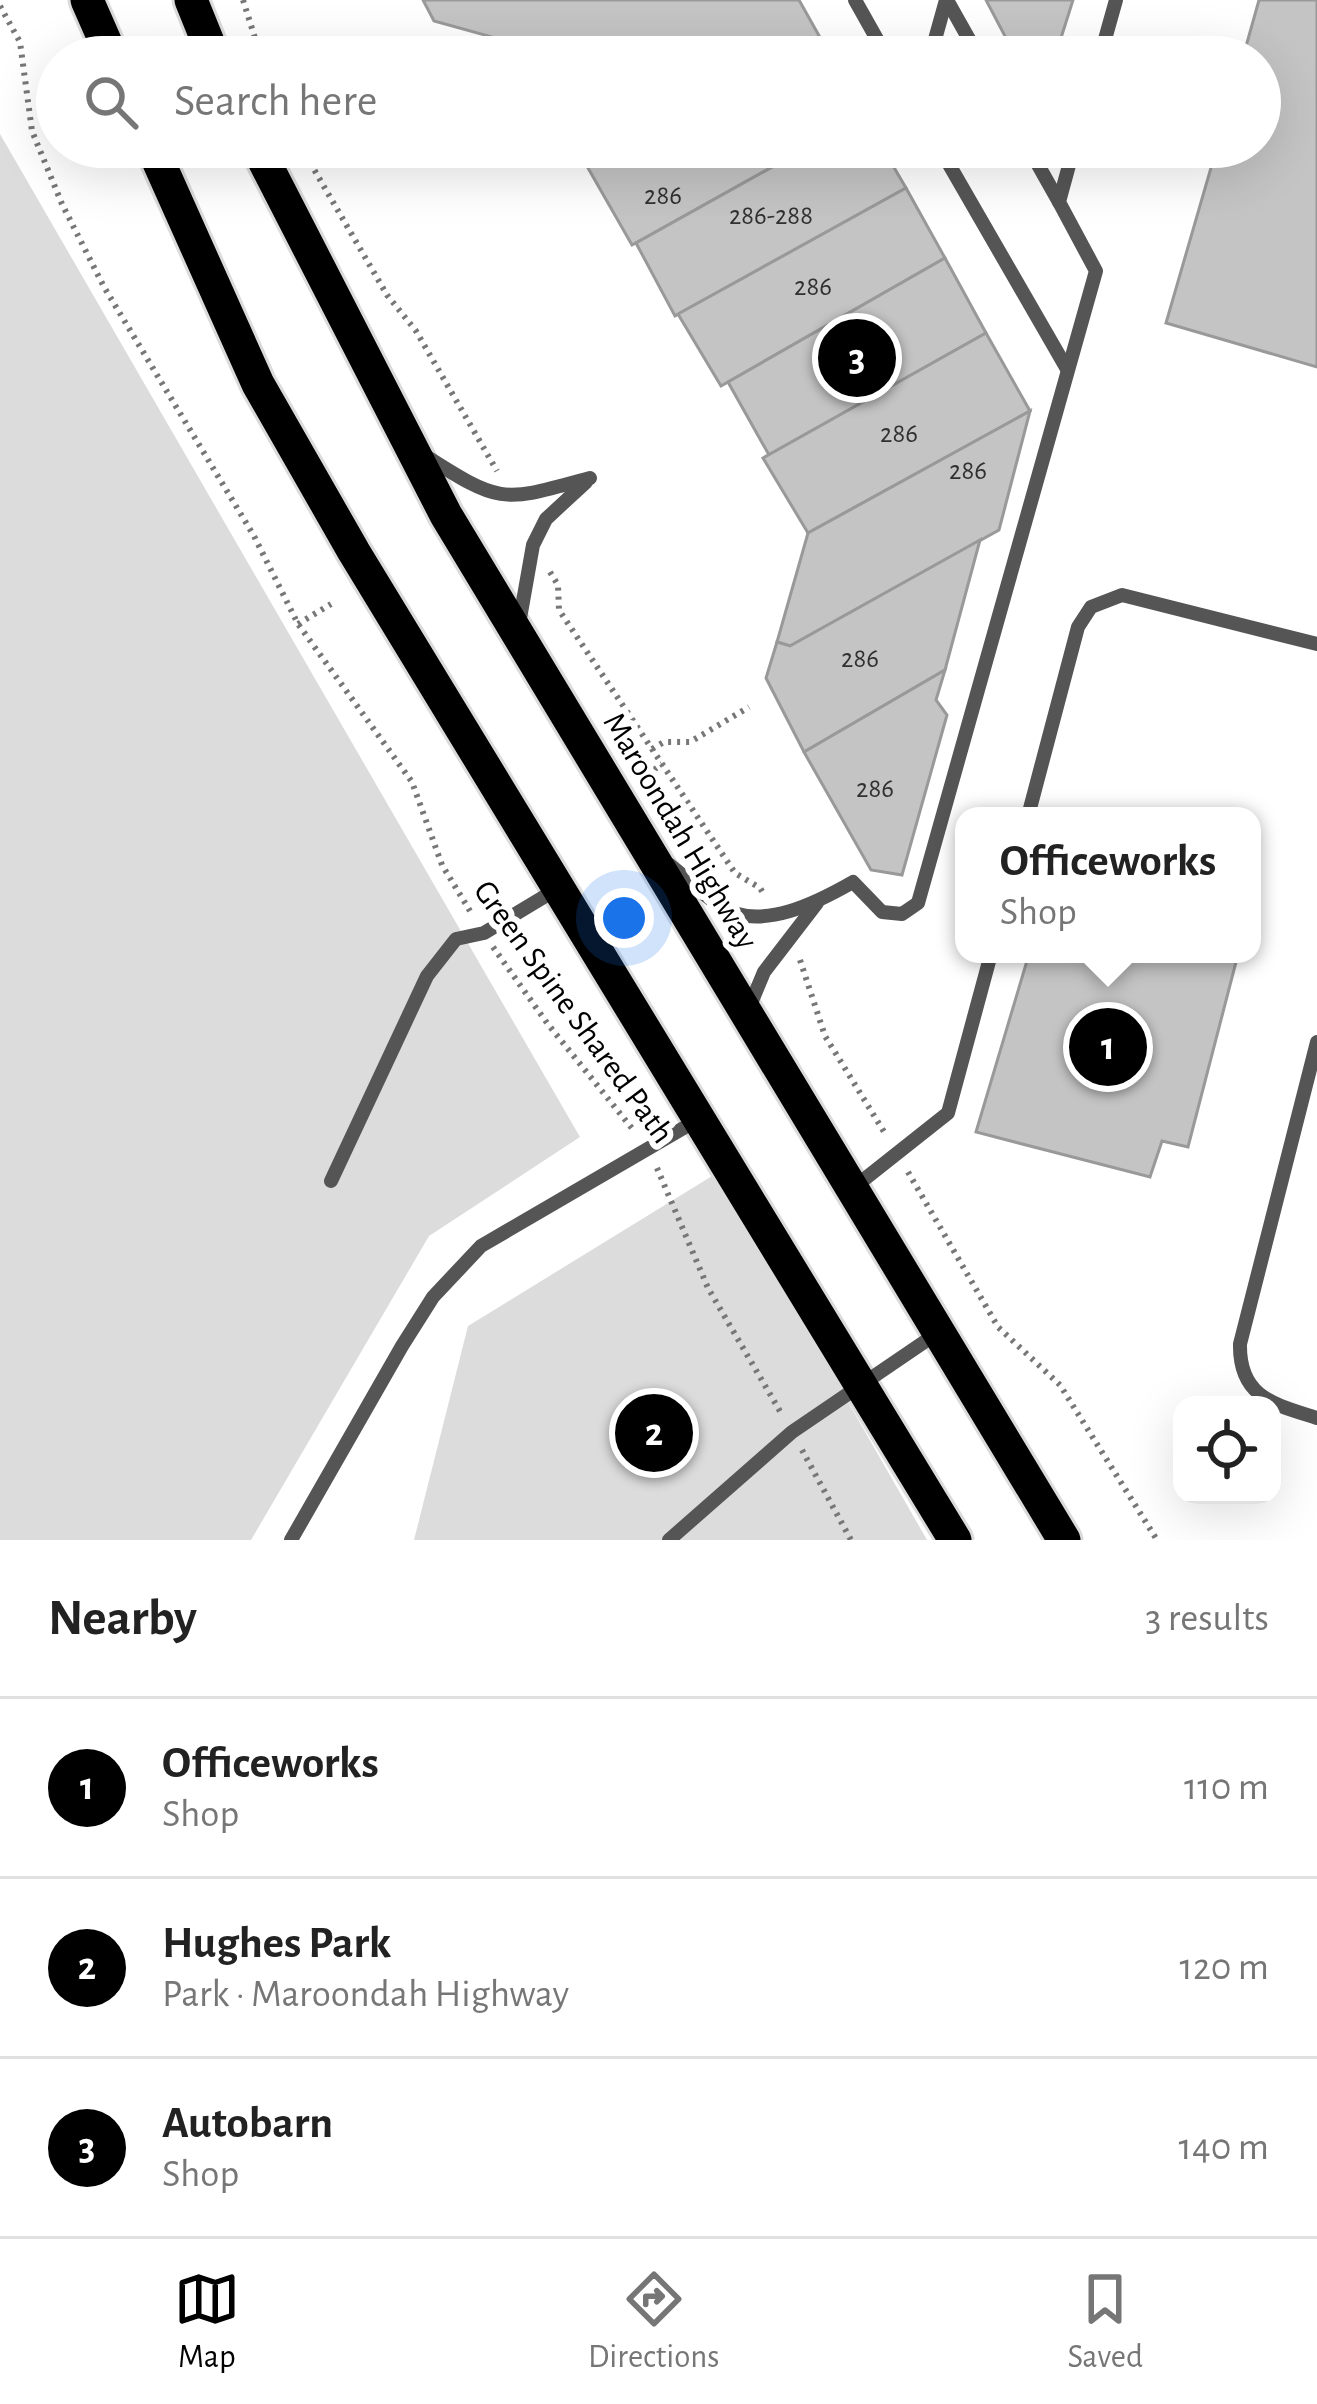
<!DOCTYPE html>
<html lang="en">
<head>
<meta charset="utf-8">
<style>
  body { margin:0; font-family:"Alegreya Sans",sans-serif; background:#f2f2f2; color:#222 }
  .controls { position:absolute; right:36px; bottom:36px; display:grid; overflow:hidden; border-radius:24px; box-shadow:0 12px 48px #0002 }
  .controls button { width:108px; height:108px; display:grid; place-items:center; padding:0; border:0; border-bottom:3px solid #e0e0e0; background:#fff; color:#222; font:60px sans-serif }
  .you { position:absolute; left:624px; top:918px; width:42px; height:42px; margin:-30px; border:9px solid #fff; border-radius:50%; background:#1a73e8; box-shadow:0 0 0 18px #1a73e833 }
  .badge { display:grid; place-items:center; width:78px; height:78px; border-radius:50%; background:#000; color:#fff; font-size:39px; font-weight:700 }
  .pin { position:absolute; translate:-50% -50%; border:6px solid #fff; box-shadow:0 3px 12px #0006 }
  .popup { position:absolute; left:955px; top:807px; width:306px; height:156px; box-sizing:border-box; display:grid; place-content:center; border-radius:24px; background:#fff; filter:drop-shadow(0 3px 9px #0005); font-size:39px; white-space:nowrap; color:#767676 }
  .popup b { font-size:45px; color:#222 }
  .popup::after { content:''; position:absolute; left:50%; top:100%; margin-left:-24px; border:24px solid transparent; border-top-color:#fff }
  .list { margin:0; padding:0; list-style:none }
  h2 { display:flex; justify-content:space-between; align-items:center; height:156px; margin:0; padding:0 48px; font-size:51px }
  h2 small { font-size:39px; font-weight:400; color:#767676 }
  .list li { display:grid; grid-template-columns:78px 1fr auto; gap:36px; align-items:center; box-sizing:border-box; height:180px; padding:0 48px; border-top:3px solid #e0e0e0 }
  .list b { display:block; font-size:45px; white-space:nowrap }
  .list p { margin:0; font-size:39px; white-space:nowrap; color:#767676 }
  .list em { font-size:39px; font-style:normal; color:#767676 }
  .icon { flex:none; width:66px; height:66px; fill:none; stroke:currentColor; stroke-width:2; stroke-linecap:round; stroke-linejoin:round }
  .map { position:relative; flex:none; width:1317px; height:1540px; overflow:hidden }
  .search { position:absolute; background:#fff; box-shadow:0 12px 48px #0002; left:36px; right:36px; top:36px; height:132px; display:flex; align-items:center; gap:30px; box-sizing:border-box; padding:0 42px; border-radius:66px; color:#767676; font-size:45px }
  .sheet { height:696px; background:#fff }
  nav { display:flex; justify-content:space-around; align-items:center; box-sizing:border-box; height:168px; border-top:3px solid #e0e0e0; background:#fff; font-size:33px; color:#767676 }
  nav a { display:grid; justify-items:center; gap:6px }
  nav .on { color:#000 }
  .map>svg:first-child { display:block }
</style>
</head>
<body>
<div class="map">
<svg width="1317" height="1540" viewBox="0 0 1317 1540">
  <rect width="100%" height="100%" fill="#fff"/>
  <g fill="#dcdcdc">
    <path d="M0 134 580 1137 429 1236 251 1540H0Z"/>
    <path d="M717 1173 927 1540H414L468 1326Z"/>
  </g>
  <g fill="#c4c4c4" stroke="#999" stroke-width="3">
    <path d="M423 0H799L831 57H525L517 44 434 21Z"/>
    <path d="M986 0H1073L1055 57H1016Z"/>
    <path d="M1259 0H1317V367L1166 323 1217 147H1260V57H1243Z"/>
    <path d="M576 147H808L632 245Z"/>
    <path d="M808 147H882L906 188 675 316 636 243Z"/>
    <path d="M906 188 945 258 721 386 678 314Z"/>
    <path d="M945 258 986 333 769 455 728 382Z"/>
    <path d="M986 333 1030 411 808 533 763 458Z"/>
    <path d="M1030 411 999 530 790 646 777 642 808 533Z"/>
    <path d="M980 540 945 670 804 752 766 678 777 642 790 646Z"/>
    <path d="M945 670 936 700 947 715 902 875 871 870 804 752Z"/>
    <path d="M1029 954H1205L1236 962 1188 1147 1162 1141 1150 1177 976 1132Z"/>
  </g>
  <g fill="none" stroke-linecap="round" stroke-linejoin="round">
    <defs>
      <g id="trunk">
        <path d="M87 0 112 57"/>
        <path d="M191 0 214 57"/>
        <path d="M152 147 258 384 354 552 955 1540"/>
        <path d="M257 147 446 515 1064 1540"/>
      </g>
    </defs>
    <use href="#trunk" stroke="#dbdbdb" stroke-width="39"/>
    <g stroke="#777" stroke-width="6" stroke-dasharray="3 6" stroke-linecap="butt">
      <path d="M243 0 261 57"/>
      <path d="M0 6 20 42 32 131 62 204 104 287 254 536 298 624 412 782 442 865 473 916"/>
      <path d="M301 147 387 295 416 331 497 471"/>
      <path d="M550 572 558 585 559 610 735 873 760 888 765 896"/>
      <path d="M298 624 331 604"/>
      <path d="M652 749 664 742H690L749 707"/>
      <path d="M659 790 648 774 662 764"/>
      <path d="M493 947 547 1023 635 1132"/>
      <path d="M800 960 825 1036 886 1135"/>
      <path d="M657 1168 708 1288 781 1413"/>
      <path d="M908 1172 998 1327 1060 1385 1157 1540"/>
      <path d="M802 1450 851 1540"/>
    </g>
    <g stroke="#555" stroke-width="14">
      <path d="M855 0 887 57"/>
      <path d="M947 0 979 57"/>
      <path d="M910 57 934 43 946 0"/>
      <path d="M1100 57 1116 0"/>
      <path d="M939 147 1067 369"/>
      <path d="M1028 147 1059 202"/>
      <path d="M424 455C502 505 502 502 590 478"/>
      <path d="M519 624 533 545 546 519 586 482"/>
      <path d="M1028 816 1078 627 1091 607 1122 595 1317 644"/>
      <path d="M670 865C687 878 703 895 721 907 761 932 818 902 853 882L882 912 902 914 918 903 1096 271 1059 202 1074 147"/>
      <path d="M749 1008 764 972 817 903"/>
      <path d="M1317 1042 1240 1344C1239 1397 1273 1404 1317 1418"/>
      <path d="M331 1181 427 976 456 939 484 933 557 889"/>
      <path d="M852 1189 948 1113 991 954"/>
      <path d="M291 1540 402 1346 433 1297 481 1246 699 1119"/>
      <path d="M669 1540 792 1432 936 1334"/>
    </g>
    <use href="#trunk" stroke="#000" stroke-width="33"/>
  </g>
  <g text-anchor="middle" stroke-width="12" stroke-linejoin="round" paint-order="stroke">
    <g font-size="27" fill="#313131">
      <text x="663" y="204">286</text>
      <text x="771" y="224">286-288</text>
      <text x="813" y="295">286</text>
      <text x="899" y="442">286</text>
      <text x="968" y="479">286</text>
      <text x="860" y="667">286</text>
      <text x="875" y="797">286</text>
    </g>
    <g font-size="33" fill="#000" stroke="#fff">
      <text transform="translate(682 830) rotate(59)" y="12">Maroondah Highway</text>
      <text transform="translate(575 1011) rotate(54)" y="12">Green Spine Shared Path</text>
    </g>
  </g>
</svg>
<div class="controls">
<button><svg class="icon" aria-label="locate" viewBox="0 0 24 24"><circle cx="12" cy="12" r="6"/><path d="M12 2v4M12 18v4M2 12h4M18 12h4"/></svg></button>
</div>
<div class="you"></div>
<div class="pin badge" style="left:1108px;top:1047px">1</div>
<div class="popup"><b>Officeworks</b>Shop</div>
<div class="pin badge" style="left:654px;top:1433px">2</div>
<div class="pin badge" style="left:857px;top:358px">3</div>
<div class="search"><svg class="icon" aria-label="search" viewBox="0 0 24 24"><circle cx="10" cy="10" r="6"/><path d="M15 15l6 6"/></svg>Search here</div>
</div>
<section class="sheet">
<h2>Nearby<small>3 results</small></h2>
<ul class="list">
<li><span class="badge">1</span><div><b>Officeworks</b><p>Shop</p></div><em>110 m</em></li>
<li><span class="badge">2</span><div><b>Hughes Park</b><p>Park · Maroondah Highway</p></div><em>120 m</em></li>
<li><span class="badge">3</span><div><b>Autobarn</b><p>Shop</p></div><em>140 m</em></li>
</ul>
</section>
<nav>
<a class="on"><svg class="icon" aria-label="map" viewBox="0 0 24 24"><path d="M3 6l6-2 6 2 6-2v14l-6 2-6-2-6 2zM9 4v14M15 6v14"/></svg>Map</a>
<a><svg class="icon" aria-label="directions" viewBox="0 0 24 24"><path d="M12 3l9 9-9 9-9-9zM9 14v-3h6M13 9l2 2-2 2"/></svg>Directions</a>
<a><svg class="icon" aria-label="saved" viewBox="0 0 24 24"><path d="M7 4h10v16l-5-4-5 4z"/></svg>Saved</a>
</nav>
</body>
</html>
